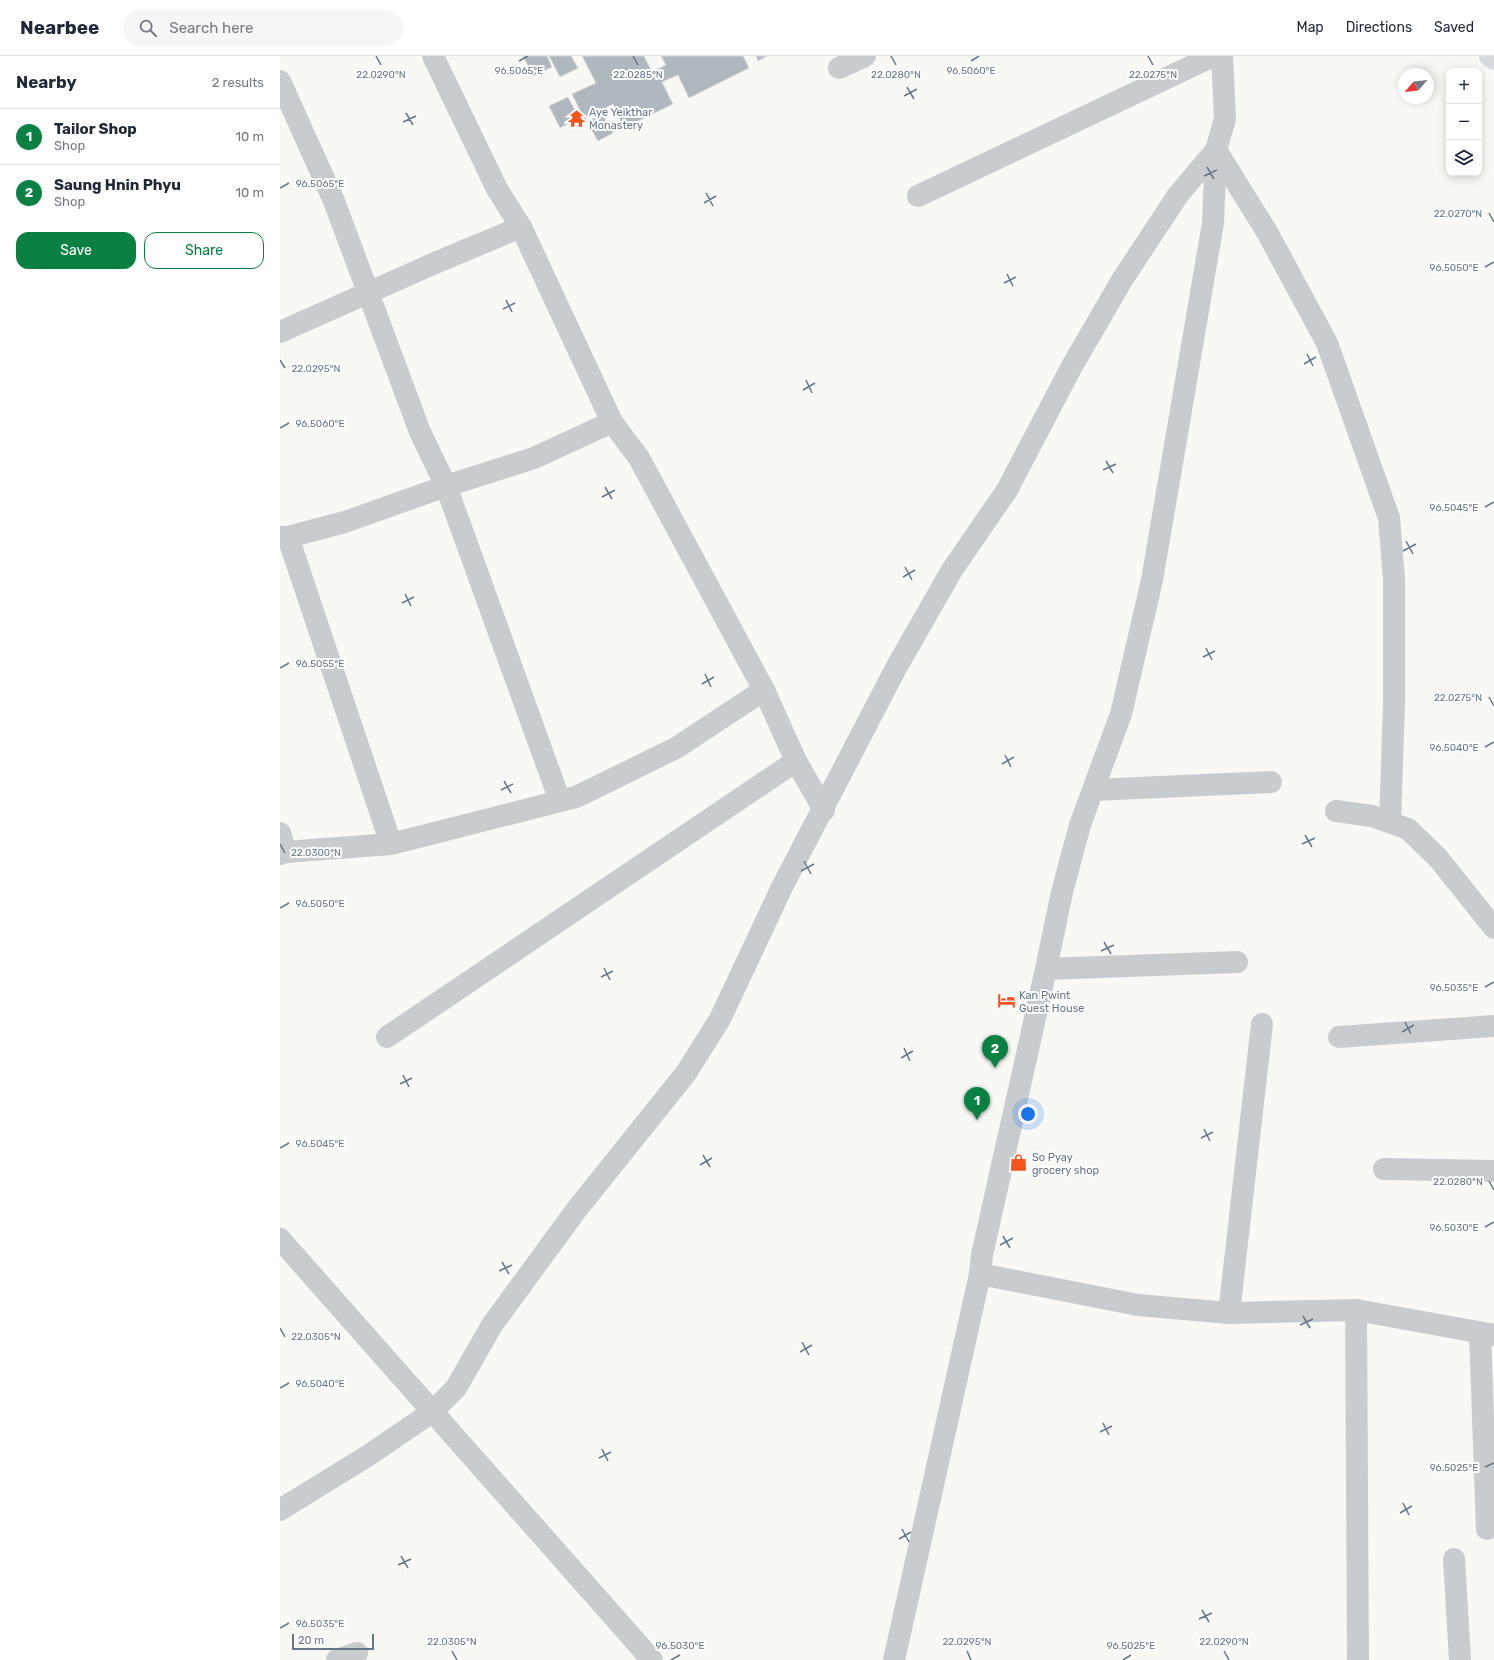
<!DOCTYPE html>
<html lang="en">
<head>
<meta charset="utf-8">
<style>
  body { margin:0; font-family:Rubik,sans-serif; background:#f6f6f7; color:#1f2937 }
  .controls { position:absolute; right:12px; top:12px; display:grid; overflow:hidden; border-radius:8px; box-shadow:0 2px 10px #0003 }
  .controls button { width:36px; height:36px; display:grid; place-items:center; padding:0; border:0; border-bottom:1px solid #e0e1e3; background:#fff; color:#1f2937; font:20px sans-serif }
  .compass { position:absolute; left:1118px; top:12px; width:36px; height:36px; border-radius:50%; background:#fff; box-shadow:0 2px 10px #0003; rotate:242deg }
  .scale { position:absolute; left:12px; bottom:10px; width:82px; box-sizing:border-box; padding-left:4px; border:2px solid #647789; border-top:0; font-size:11px; line-height:14px; white-space:nowrap; color:#647789; -webkit-text-stroke:3px #fff; paint-order:stroke }
  .you { position:absolute; left:748px; top:1058px; width:14px; height:14px; margin:-10px; border:3px solid #fff; border-radius:50%; background:#1a73e8; box-shadow:0 0 0 6px #1a73e833 }
  .badge { display:grid; place-items:center; width:26px; height:26px; border-radius:50%; background:#0b8043; color:#fff; font-size:13px; font-weight:700 }
  .pin { position:absolute; translate:-50% -33px; filter:drop-shadow(0 1px 2px #0008) }
  .pin::after { content:''; position:absolute; top:21px; width:14px; height:12px; background:inherit; clip-path:polygon(0 0,100% 0,50% 100%) }
  .list { margin:0; padding:0; list-style:none }
  h2 { display:flex; justify-content:space-between; align-items:center; height:52px; margin:0; padding:0 16px; font-size:17px }
  h2 small { font-size:13px; font-weight:400; color:#747a83 }
  .list li { display:grid; grid-template-columns:26px 1fr auto; gap:12px; align-items:center; box-sizing:border-box; height:56px; padding:0 16px; border-top:1px solid #e0e1e3 }
  .list b { display:block; font-size:15px; white-space:nowrap }
  .list p { margin:0; font-size:13px; white-space:nowrap; color:#747a83 }
  .list em { font-size:13px; font-style:normal; color:#747a83 }
  .actions { display:flex; gap:8px; padding:12px 16px }
  .actions a { flex:1; padding:9px 0; border:1px solid #0b8043; border-radius:12px; text-align:center; font-size:14px; color:#0b8043 }
  .actions .main { background:#0b8043; color:#fff }
  .icon { flex:none; width:22px; height:22px; fill:none; stroke:currentColor; stroke-width:2; stroke-linecap:round; stroke-linejoin:round }
  .map { position:relative; flex:none; width:1214px; height:1604px; overflow:hidden }
  header { display:flex; align-items:center; gap:24px; box-sizing:border-box; height:56px; padding:0 20px; background:#fff; border-bottom:1px solid #e0e1e3 }
  header strong { font-size:19px }
  nav { display:flex; gap:22px; margin-inline-start:auto; font-size:14px }
  .search { width:280px; height:36px; background:#f6f6f7; display:flex; align-items:center; gap:10px; box-sizing:border-box; padding:0 14px; border-radius:22px; color:#747a83; font-size:15px }
  main { display:flex }
  aside { flex:1; background:#fff }
  .map>svg:first-child { display:block }
</style>
</head>
<body>
<header>
<strong>Nearbee</strong>
<div class="search"><svg class="icon" aria-label="search" viewBox="0 0 24 24"><circle cx="10" cy="10" r="6"/><path d="M15 15l6 6"/></svg>Search here</div>
<nav><a>Map</a><a>Directions</a><a>Saved</a></nav>
</header>
<main>
<aside>
<h2>Nearby<small>2 results</small></h2>
<ul class="list">
<li><span class="badge">1</span><div><b>Tailor Shop</b><p>Shop</p></div><em>10 m</em></li>
<li><span class="badge">2</span><div><b>Saung Hnin Phyu</b><p>Shop</p></div><em>10 m</em></li>
</ul>
<div class="actions"><a class="main">Save</a><a>Share</a></div>
</aside>
<div class="map">
<svg width="1214" height="1604" viewBox="0 0 1214 1604">
  <rect width="100%" height="100%" fill="#f8f8f5"/>
  <g fill="#b0b8bf" stroke="#dadad7">
    <path d="M243 0H267L272 11 253 20Z"/>
    <path d="M269 0H291L298 12 280 21Z"/>
    <path d="M302 0H364L372 16 386 9 381 0H463L469 12 409 42 398 19 382 26 393 48 344 72 333 48 304 63 292 38 316 27Z"/>
    <path d="M476 0H487L478 5Z"/>
    <path d="M288 41 299 62 280 72 269 50Z"/>
    <path d="M322 58 333 77 318 85 307 66Z"/>
  </g>
  <g fill="none" stroke-linecap="round" stroke-linejoin="round">
    <g stroke="#c8cccf" stroke-width="22">
      <path d="M153 0 217 133 241 171 332 366 359 402 484 634 516 705 544 754"/>
      <path d="M559 12 585 0"/>
      <path d="M0 25 54 145 140 376 166 430 280 745"/>
      <path d="M638 140 933 0"/>
      <path d="M0 276 155 207 241 171"/>
      <path d="M0 481H8L65 466 166 430 254 402 332 366"/>
      <path d="M8 481 111 788"/>
      <path d="M813 734 991 726"/>
      <path d="M1056 755 1092 760 1128 773 1158 802 1214 872"/>
      <path d="M0 777 6 796"/>
      <path d="M0 798 6 796 111 788 296 741 396 692 484 634"/>
      <path d="M766 913 957 906"/>
      <path d="M107 981 516 705"/>
      <path d="M1059 981 1214 970"/>
      <path d="M1104 1113 1214 1115"/>
      <path d="M0 1183 372 1604"/>
      <path d="M700 1218 858 1249 949 1257 1076 1254 1214 1279"/>
      <path d="M1076 1254 1078 1604"/>
      <path d="M949 1257 982 968"/>
      <path d="M1200 1276 1207 1473"/>
      <path d="M0 1454 89 1399 152 1356 176 1332 212 1269 297 1153 406 1017 440 963 502 831 616 612 672 514 727 434 792 310 842 224 898 139 936 94 987 176 1047 287 1109 462 1114 523V648L1110 766"/>
      <path d="M1174 1503 1180 1604"/>
      <path d="M57 1604 77 1597"/>
      <path d="M614 1604 700 1218 702 1199 766 913 782 836 800 769 841 658 872 524 933 167 936 94 945 63 942 0"/>
    </g>
    <path stroke="#d6dbdf" stroke-width="22" d="M1210 0 1214 3"/>
  </g>
  <path fill="none" stroke="#647789" stroke-width="1.5" d="M96 0 101 9M353 0 358 9M611 0 616 9M868 0 873 9M239 5 248 0M691 5 699 0M627 31 634 43M624 40 637 33M126 57 133 69M123 66 136 60M927 111 934 123M924 120 937 114M0 132 9 127M426 137 433 150M424 147 436 140M1209 157 1214 166M1205 211 1214 206M727 218 733 230M724 227 736 221M226 244 232 256M223 253 235 247M1027 298 1033 310M0 304 5 312M1024 308 1036 301M526 324 532 337M523 334 535 327M0 372 9 367M826 405 833 417M823 414 836 408M325 431 332 443M322 441 335 434M1205 451 1214 446M1126 485 1133 498M1123 495 1136 488M625 511 632 524M623 521 635 514M125 538 131 550M122 547 134 541M926 592 932 604M923 601 935 595M0 612 9 607M425 618 431 631M422 628 434 621M1209 641 1214 650M1205 691 1214 686M725 699 731 711M722 708 734 701M224 725 231 737M221 734 233 728M1025 779 1032 791M0 788 5 797M1022 788 1035 782M524 805 531 818M521 815 534 808M0 852 9 847M824 886 831 898M821 895 834 889M324 912 330 924M321 921 333 915M1205 931 1214 926M1125 966 1131 978M1122 976 1134 969M624 992 630 1005M621 1002 633 995M123 1019 129 1031M120 1028 132 1022M924 1073 930 1085M921 1082 933 1076M0 1092 9 1087M423 1099 430 1111M420 1109 432 1102M1209 1125 1214 1134M1205 1171 1214 1166M723 1180 730 1192M720 1189 733 1182M222 1206 229 1218M219 1215 232 1209M1023 1260 1030 1272M1020 1269 1033 1263M0 1272 5 1281M522 1286 529 1299M520 1296 532 1289M0 1332 9 1327M823 1367 829 1379M820 1376 832 1370M322 1393 328 1405M319 1402 331 1396M1205 1411 1214 1407M1123 1447 1129 1459M1120 1457 1132 1450M622 1473 629 1486M619 1483 631 1476M121 1500 128 1512M118 1509 131 1503M922 1554 929 1566M919 1563 932 1557M0 1572 9 1567M172 1595 177 1604M687 1595 691 1604M944 1595 949 1604M391 1604 400 1599M843 1604 851 1599"/>
  <defs>
    <symbol id="temple-bare" viewBox="-9 -9 18 18"><path d="M0-6L5-2H3V0L6.5 2.5H4V6H1.5V3h-3V6H-4V2.5H-6.5L-3 0V-2H-5Z" fill="#f2541b" stroke="#fff" stroke-width="2.5" paint-order="stroke"/></symbol>
    <symbol id="hotel-bare" viewBox="-9 -9 18 18"><path d="M-6-4.5h1.5V1H6V5H4.5V3h-9V5H-6ZM-4 0a1.8 1.8 0 1 1 3.6 0ZM.5 0V-2.5h3Q6-2.5 6 0Z" fill="#f2541b" stroke="#fff" stroke-width="2.5" paint-order="stroke"/></symbol>
    <symbol id="shop-bare" viewBox="-9 -9 18 18"><path d="M-5-2.5h2.3a2.7 3.5 0 0 1 5.4 0H5L5.5 6h-11ZM-1.5-2.5h3a1.5 2.3 0 0 0-3 0Z" fill="#f2541b" stroke="#fff" stroke-width="2.5" paint-order="stroke"/></symbol>
  </defs>
  <g fill-rule="evenodd">
    <use href="#temple-bare" x="284" y="50" width="25" height="25"/>
    <use href="#hotel-bare" x="714" y="932" width="25" height="25"/>
    <use href="#shop-bare" x="726" y="1094" width="25" height="25"/>
  </g>
  <g text-anchor="middle" stroke-width="4" stroke-linejoin="round" paint-order="stroke">
    <g font-size="11" fill="#647789" stroke="#fff" text-anchor="start">
      <text x="309" y="60">Aye Yeikthar<tspan x="309" dy="13">Monastery</tspan></text>
      <text x="739" y="943">Kan Pwint<tspan x="739" dy="13">Guest House</tspan></text>
      <text x="752" y="1105">So Pyay<tspan x="752" dy="13">grocery shop</tspan></text>
    </g>
  </g>
  <g font-size="10" text-anchor="middle" fill="#647789" stroke="#fff" stroke-width="4" stroke-linejoin="round" paint-order="stroke">
    <text x="239" y="18">96.5065°E</text>
    <text x="691" y="18">96.5060°E</text>
    <text x="101" y="22">22.0290°N</text>
    <text x="358" y="22">22.0285°N</text>
    <text x="616" y="22">22.0280°N</text>
    <text x="873" y="22">22.0275°N</text>
    <text x="40" y="131">96.5065°E</text>
    <text x="1178" y="161">22.0270°N</text>
    <text x="1174" y="215">96.5050°E</text>
    <text x="36" y="316">22.0295°N</text>
    <text x="40" y="371">96.5060°E</text>
    <text x="1174" y="455">96.5045°E</text>
    <text x="40" y="611">96.5055°E</text>
    <text x="1178" y="645">22.0275°N</text>
    <text x="1174" y="695">96.5040°E</text>
    <text x="36" y="800">22.0300°N</text>
    <text x="40" y="851">96.5050°E</text>
    <text x="1174" y="935">96.5035°E</text>
    <text x="40" y="1091">96.5045°E</text>
    <text x="1178" y="1129">22.0280°N</text>
    <text x="1174" y="1175">96.5030°E</text>
    <text x="36" y="1284">22.0305°N</text>
    <text x="40" y="1331">96.5040°E</text>
    <text x="1174" y="1415">96.5025°E</text>
    <text x="40" y="1571">96.5035°E</text>
    <text x="172" y="1589">22.0305°N</text>
    <text x="687" y="1589">22.0295°N</text>
    <text x="944" y="1589">22.0290°N</text>
    <text x="400" y="1593">96.5030°E</text>
    <text x="851" y="1593">96.5025°E</text>
  </g>
</svg>
<div class="controls">
<button>+</button>
<button>−</button>
<button><svg class="icon" aria-label="layers" viewBox="0 0 24 24"><path d="M12 4l9 5-9 5-9-5zM3 14l9 5 9-5"/></svg></button>
</div>
<svg class="compass" viewBox="-18 -18 36 36"><path d="M0-13l5 13h-10z" fill="#e53935"/><path d="M0 13l5-13h-10z" fill="#747a83"/></svg>
<div class="scale">20 m</div>
<div class="you"></div>
<div class="pin badge" style="left:697px;top:1064px">1</div>
<div class="pin badge" style="left:715px;top:1012px">2</div>
</div>
</main>
</body>
</html>
